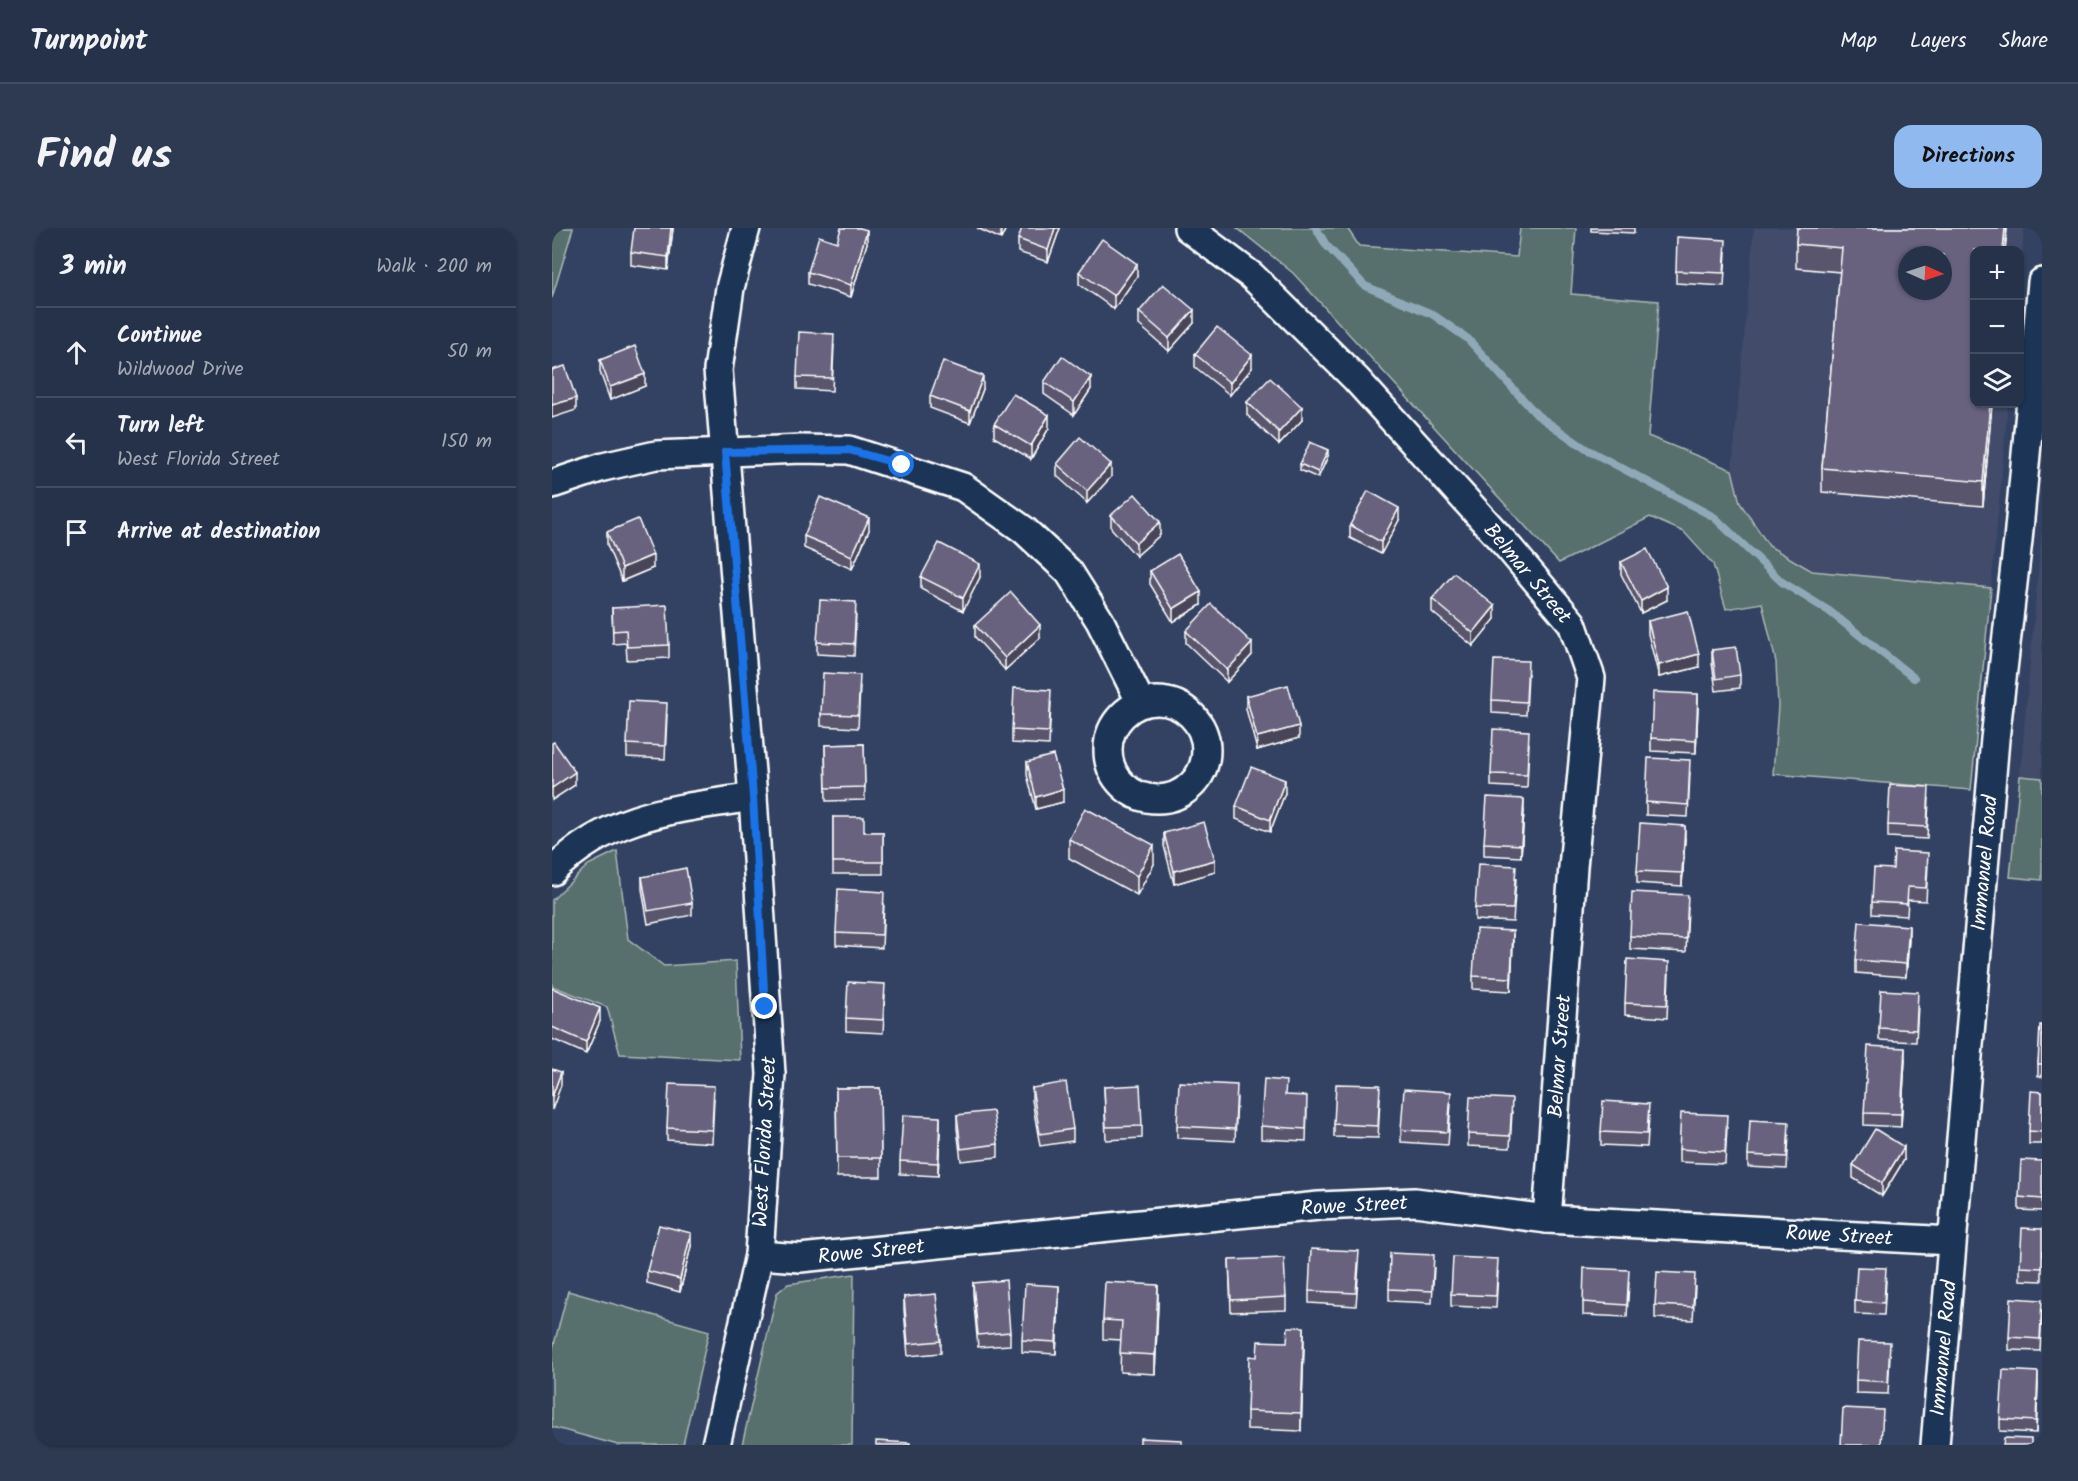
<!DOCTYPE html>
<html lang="en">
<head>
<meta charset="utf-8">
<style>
  body { margin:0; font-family:Kalam,sans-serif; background:#2e3a51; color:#f1f3f6 }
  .controls { position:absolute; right:18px; top:18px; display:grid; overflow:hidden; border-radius:12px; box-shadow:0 2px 4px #0004 }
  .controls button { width:54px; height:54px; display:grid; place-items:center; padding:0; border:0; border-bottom:2px solid #424d62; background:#26324a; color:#f1f3f6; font:30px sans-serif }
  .compass { position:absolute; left:1346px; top:18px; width:54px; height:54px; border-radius:50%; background:#26324a; box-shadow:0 2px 4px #0004; rotate:93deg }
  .stop { position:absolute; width:18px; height:18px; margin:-14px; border:4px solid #1a73e8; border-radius:50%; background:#fff }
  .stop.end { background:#1a73e8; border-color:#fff; box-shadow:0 2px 6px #0008 }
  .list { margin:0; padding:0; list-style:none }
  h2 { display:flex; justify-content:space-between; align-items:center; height:78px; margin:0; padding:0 24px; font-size:26px }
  h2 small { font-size:20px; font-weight:400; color:#a4aab5 }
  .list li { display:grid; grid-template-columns:39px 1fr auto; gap:18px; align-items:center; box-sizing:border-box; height:90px; padding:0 24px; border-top:2px solid #424d62 }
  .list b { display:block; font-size:22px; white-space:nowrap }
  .list p { margin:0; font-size:20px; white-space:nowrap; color:#a4aab5 }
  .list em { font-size:20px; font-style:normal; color:#a4aab5 }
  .icon { flex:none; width:33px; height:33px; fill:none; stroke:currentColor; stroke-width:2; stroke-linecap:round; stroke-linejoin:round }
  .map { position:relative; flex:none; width:1490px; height:1217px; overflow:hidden; border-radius:18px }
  header { display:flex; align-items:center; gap:36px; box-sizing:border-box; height:84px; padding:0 30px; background:#26324a; border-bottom:2px solid #424d62 }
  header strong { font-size:28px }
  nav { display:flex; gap:33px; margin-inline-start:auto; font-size:21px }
  .intro { display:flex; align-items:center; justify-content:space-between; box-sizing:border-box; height:144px; padding:0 36px }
  h1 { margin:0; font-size:42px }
  .button { padding:15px 27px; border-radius:18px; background:#90b9f0; color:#111; font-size:21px; font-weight:700 }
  main { display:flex; gap:36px; padding:0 36px }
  aside { flex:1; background:#26324a; border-radius:18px; box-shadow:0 2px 4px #0004 }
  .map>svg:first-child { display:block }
</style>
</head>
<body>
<header>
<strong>Turnpoint</strong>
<nav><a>Map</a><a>Layers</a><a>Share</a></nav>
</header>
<div class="intro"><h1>Find us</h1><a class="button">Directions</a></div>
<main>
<aside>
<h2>3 min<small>Walk · 200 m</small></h2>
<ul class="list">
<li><svg class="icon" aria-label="ahead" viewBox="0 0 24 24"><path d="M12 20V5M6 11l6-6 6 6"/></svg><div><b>Continue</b><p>Wildwood Drive</p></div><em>50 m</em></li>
<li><svg class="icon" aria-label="left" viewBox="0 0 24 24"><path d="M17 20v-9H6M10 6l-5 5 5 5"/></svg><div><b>Turn left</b><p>West Florida Street</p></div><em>150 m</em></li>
<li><svg class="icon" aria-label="arrive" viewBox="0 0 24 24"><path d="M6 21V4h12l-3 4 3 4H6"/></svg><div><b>Arrive at destination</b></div></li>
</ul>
</aside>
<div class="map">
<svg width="1490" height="1217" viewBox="0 0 1490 1217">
  <rect width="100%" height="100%" fill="#334263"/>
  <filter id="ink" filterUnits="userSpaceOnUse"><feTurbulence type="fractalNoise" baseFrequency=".0167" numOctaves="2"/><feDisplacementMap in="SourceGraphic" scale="12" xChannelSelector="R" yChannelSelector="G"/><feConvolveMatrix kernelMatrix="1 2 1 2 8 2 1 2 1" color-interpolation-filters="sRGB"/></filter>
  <g filter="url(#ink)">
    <g fill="#434c6b" fill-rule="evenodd">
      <path d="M1202 0H1472L1468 52V22H1422V176H1456L1439 360 1260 343 1217 318 1188 275 1180 242ZM1355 27H1391V63H1355Z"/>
      <path d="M1490 301V550L1468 548Z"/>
    </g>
    <g fill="#59706d" stroke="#acb8b6" stroke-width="1.5">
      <path d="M0 0H21L0 70Z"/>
      <path d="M685 0H795L807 18 965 29 968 0H1024L1019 66 1107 73 1096 208 1180 242 1188 275 1217 318 1260 343 1439 360 1419 562 1221 546 1226 478 1224 434 1210 375 1174 381 1161 336 1132 304 1098 289 1007 335 741 45Z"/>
      <path d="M1468 548 1490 550V652L1458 649Z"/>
      <path d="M65 623 76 711 112 738 184 733 188 832 68 826 55 779 0 758V672L36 637Z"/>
      <path d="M302 1046 300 1217H190L225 1065 236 1056Z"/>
      <path d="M16 1063 157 1103 131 1217H66L0 1199V1124Z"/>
    </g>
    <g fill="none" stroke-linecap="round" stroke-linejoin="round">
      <path stroke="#8fa9b9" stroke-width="8" d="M764 0 774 17 813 58 880 86 916 111 985 187 1034 221 1162 289 1230 354 1277 383 1362 450"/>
      <defs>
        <g id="minor">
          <path d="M636 0 700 48 804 151 957 320 1020 395 1039 450 1021 639 995 991"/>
          <path d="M0 256 51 239 104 227 249 221 297 222 411 259 472 302 517 344 548 393 589 475"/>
          <circle cx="605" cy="522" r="49"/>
          <path d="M0 643C59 585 124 581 201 569"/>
          <path d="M207 1027 248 1030 767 978 863 974 995 991 1399 1013"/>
          <path d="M164 1217 207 1027 219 846 201 569 166 142 178 60 194 0"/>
          <path d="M1383 1217 1443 511 1466 312 1490 54"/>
        </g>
      </defs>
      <use href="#minor" stroke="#fff" stroke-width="32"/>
      <use href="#minor" stroke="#1d3557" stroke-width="27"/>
    </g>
    <g fill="#59546d" stroke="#fff" stroke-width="1.5">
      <path d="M121 0 116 42 79 37V24Z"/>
      <path d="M425 0H454L449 11Z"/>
      <path d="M508 0 496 34 466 24V11Z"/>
      <path d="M1039 0H1082V5L1039 3Z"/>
      <path d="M1245 0H1455L1453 22H1422L1440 176 1431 278 1270 264V240L1288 44 1244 40V16Z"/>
      <path d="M285 14 315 15 299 69 256 56V44Z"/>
      <path d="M1174 24 1172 58 1124 55V43Z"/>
      <path d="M527 44 585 48 562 81 527 56Z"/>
      <path d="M587 84 642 95 617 123 587 97Z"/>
      <path d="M282 118 280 163 245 161V149Z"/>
      <path d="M643 126 700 140 678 167 643 139Z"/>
      <path d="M48 132 93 158 58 172 48 144Z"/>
      <path d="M492 154 539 161 522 187 492 166Z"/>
      <path d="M431 161 418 195 378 180V168Z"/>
      <path d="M695 174 750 192 727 217 695 187Z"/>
      <path d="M442 196 497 200 479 231 442 209Z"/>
      <path d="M776 228 766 250 748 242V236Z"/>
      <path d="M505 236 559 249 535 275 505 248Z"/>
      <path d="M559 287 608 307 584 328 559 300Z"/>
      <path d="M847 292 829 326 798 310V297Z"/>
      <path d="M317 302 300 341 252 320V308Z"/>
      <path d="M55 304 101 340 70 353 55 317Z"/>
      <path d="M1069 334 1115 372 1089 385 1069 346Z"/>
      <path d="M598 343 649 377 621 394 598 356Z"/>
      <path d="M369 349H428L411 383 369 361Z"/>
      <path d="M880 371 943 391 921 418 880 384Z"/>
      <path d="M60 380 117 417V430L75 432 74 415 61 416Z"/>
      <path d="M304 386 302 428 265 426V414Z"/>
      <path d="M1096 393 1147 439 1107 449 1096 406Z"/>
      <path d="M423 397 488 410 453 442 423 409Z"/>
      <path d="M634 403 700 427 675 454 634 415Z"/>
      <path d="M1160 422 1188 447V460L1164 463 1160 435Z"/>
      <path d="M976 446 974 487 940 485V472Z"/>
      <path d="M308 459 306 500 269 498V486Z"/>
      <path d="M694 468 747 510 705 522 694 481Z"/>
      <path d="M499 475 497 517 460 515V502Z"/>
      <path d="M1146 479 1144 525 1099 523V510Z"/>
      <path d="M115 487 113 531 75 529V516Z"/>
      <path d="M312 516 313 572 274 573 273 517Z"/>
      <path d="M977 516 975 560 939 558V546Z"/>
      <path d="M475 534 511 574 484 581 475 547Z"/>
      <path d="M1138 545 1136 589 1094 587V574Z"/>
      <path d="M733 565 718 604 684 591V578Z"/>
      <path d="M1377 571 1375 611 1336 609V597Z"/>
      <path d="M972 583 969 629 932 627V615Z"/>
      <path d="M281 589 312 604H331V646H281Z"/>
      <path d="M612 605 663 644 622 656 612 618Z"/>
      <path d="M517 611 602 636 585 667 517 630Z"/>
      <path d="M1133 611 1130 658 1085 655V643Z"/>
      <path d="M1376 637 1374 673 1356 672 1355 688 1320 686V674L1341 641Z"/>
      <path d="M90 649 140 675V687L96 696 90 661Z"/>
      <path d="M964 651 961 694 923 692V680Z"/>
      <path d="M332 676 330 720 284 717V705Z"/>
      <path d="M1136 680 1134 724 1078 721V708Z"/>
      <path d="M1357 711 1354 749 1304 745V732Z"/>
      <path d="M961 715 959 763 921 761V748Z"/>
      <path d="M1117 746 1115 790 1073 787V775Z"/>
      <path d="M0 760 48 793 34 826 0 811Z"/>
      <path d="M333 768 331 805 294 803V790Z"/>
      <path d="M1366 777 1364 814 1327 812V800Z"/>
      <path d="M1490 797V849L1486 848V836Z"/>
      <path d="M1353 832 1349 899 1312 897V885Z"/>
      <path d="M552 859 590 898V910L554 912Z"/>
      <path d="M284 860H328L329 949H285Z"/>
      <path d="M480 860 521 901V913L488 918 480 872Z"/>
      <path d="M1490 864V916H1477V903Z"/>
      <path d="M734 867 755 881 754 913 709 911V898Z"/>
      <path d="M685 870 683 913 625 910V898Z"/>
      <path d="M828 870 826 910 782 909V896Z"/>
      <path d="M162 871 160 915 115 912V900Z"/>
      <path d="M899 876 896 917 849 914V902Z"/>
      <path d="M960 884 958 920 916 918V906Z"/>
      <path d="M405 887 446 916V929L409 933 405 900Z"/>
      <path d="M1097 888 1095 919 1049 917V904Z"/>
      <path d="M1175 900 1173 936 1127 934V921Z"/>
      <path d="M388 902 386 948 348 946V933Z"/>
      <path d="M1237 907 1235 941 1196 939V927Z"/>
      <path d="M1352 932 1330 968 1301 950V937Z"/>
      <path d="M1490 933V983L1467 982V969Z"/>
      <path d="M1490 1001V1053L1468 1052V1039Z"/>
      <path d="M139 1018 128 1064 95 1055V1043Z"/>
      <path d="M677 1032 734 1069V1082L679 1084Z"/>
      <path d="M807 1036 804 1078 757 1075V1063Z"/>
      <path d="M882 1040 880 1075 837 1073V1061Z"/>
      <path d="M946 1044 944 1080 899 1078V1066Z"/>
      <path d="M1334 1053 1332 1087 1303 1086V1073Z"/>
      <path d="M1077 1054 1075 1089 1031 1087V1074Z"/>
      <path d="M421 1055 458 1104V1117L426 1119 421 1067Z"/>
      <path d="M1143 1059 1141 1092 1103 1090V1077Z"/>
      <path d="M352 1069 389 1113V1125L356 1128 352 1082Z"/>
      <path d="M507 1071 504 1126 470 1124V1112Z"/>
      <path d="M606 1075 603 1146 568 1144 569 1112 551 1111V1092Z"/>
      <path d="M1490 1084 1488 1123 1457 1122V1109Z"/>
      <path d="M735 1114 752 1118 749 1203 695 1201V1183L705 1129Z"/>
      <path d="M1338 1127 1336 1166 1304 1165V1152Z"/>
      <path d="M1486 1156 1484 1205 1448 1203V1191Z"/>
    </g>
    <g fill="#484559" stroke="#fff" stroke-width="1.5">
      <path d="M119 0H121L116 42V29Z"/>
      <path d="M449 0H454L449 11Z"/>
      <path d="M503 0H508L496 34V22Z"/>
      <path d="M1453 0H1455L1453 22H1451Z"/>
      <path d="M315 2V15L299 69V57Z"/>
      <path d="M585 36V48L562 81V68Z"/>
      <path d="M642 82V95L617 123V110Z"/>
      <path d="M700 127V140L678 167V155Z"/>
      <path d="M93 146V158L58 172V159Z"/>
      <path d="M431 148V161L418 195V183Z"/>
      <path d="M539 149V161L522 187V174Z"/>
      <path d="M24 170V182L0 190V177Z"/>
      <path d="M1438 176H1440L1431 278V254Z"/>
      <path d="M750 179V192L727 217V204Z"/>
      <path d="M497 187V200L479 231V218Z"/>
      <path d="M776 222V228L766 250V244Z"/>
      <path d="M559 236V249L535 275V263Z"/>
      <path d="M847 280V292L829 326V314Z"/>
      <path d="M317 290V302L300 341V328Z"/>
      <path d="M608 294V307L584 328V315Z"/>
      <path d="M101 327V340L70 353V340Z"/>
      <path d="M428 336V349L411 383V370Z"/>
      <path d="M1115 359V372L1089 385V373Z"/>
      <path d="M649 364V377L621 394V381Z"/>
      <path d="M943 378V391L921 418V405Z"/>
      <path d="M488 397V410L453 442V430Z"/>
      <path d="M700 415V427L675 454V442Z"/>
      <path d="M1147 426V439L1107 449V437Z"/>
      <path d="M1146 466V479L1144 525V513Z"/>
      <path d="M747 498V510L705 522V509Z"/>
      <path d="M23 544V557L0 572V560Z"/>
      <path d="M733 552V565L718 604V592Z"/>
      <path d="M511 561V574L484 581V569Z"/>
      <path d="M972 571V583L969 629V617Z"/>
      <path d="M1133 598V611L1130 658V645Z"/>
      <path d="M602 617V636L585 667V648Z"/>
      <path d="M663 632V644L622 656V643Z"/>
      <path d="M1357 698V711L1354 749V736Z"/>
      <path d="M961 703V715L959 763V750Z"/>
      <path d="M48 780V793L34 826V814Z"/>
      <path d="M1353 820V832L1349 899V886Z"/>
      <path d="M9 844V857L0 882V869Z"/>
      <path d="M388 889V902L386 948V935Z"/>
      <path d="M1352 919V932L1330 968V955Z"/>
      <path d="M139 1005V1018L128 1064V1051Z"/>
      <path d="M606 1057V1075L603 1146V1127Z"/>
      <path d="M507 1058V1071L504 1126V1114Z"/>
      <path d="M752 1099V1118L749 1203V1185Z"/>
      <path d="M1486 1144V1156L1484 1205V1193Z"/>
    </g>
    <g fill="#67627f" stroke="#fff" stroke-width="1.5" fill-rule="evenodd">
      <path d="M82 0H119L116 29 79 24Z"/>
      <path d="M289 0H308L315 2 299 57 256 44 267 8 285 14Z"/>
      <path d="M470 0H503L496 22 466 11Z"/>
      <path d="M1245 0H1453L1451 22H1422V176H1438L1431 254 1270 240 1290 20 1244 16ZM1355 27H1391V63H1355Z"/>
      <path d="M1125 9 1174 12 1172 45 1124 43Z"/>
      <path d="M550 11 585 36 562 68 527 44Z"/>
      <path d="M611 56 642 82 617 110 587 84Z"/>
      <path d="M665 99 700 127 678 155 643 126Z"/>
      <path d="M247 104 282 106 280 150 245 149Z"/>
      <path d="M83 118 93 146 58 159 48 132Z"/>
      <path d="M510 128 539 149 522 174 492 154Z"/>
      <path d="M391 133 431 148 418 183 378 168Z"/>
      <path d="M13 138 24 170 0 177V142Z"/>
      <path d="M718 150 750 179 727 204 695 174Z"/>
      <path d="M461 166 497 187 479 218 442 196Z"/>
      <path d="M528 209 559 236 535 263 505 236Z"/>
      <path d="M758 214 776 222 766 244 748 236Z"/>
      <path d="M816 263 847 280 829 314 798 297Z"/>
      <path d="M583 266 608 294 584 315 559 287Z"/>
      <path d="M268 269 317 290 300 328 252 308Z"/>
      <path d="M86 291 101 327 70 340 55 304Z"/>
      <path d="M387 315 428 336 411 370 369 349Z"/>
      <path d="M1095 321 1115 359 1089 373 1069 334Z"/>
      <path d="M626 326 649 364 621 381 598 343Z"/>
      <path d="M902 345 943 378 921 405 880 371Z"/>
      <path d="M459 364 488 397 453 430 423 397Z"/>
      <path d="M268 372 304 374 302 416 265 414Z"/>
      <path d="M659 376 700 415 675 442 634 403Z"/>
      <path d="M115 377 117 417 75 419 74 402 61 403 60 380Z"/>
      <path d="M1136 383 1147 426 1107 437 1096 393Z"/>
      <path d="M1184 419 1188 447 1164 451 1160 422Z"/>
      <path d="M942 432 976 433 974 474 940 472Z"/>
      <path d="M271 445 308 447 306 487 269 486Z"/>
      <path d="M736 457 747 498 705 509 694 468Z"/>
      <path d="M462 460 499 462 497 504 460 502Z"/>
      <path d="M1101 464 1146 466 1144 513 1099 510Z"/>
      <path d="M77 473 115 475 113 518 75 516Z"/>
      <path d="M941 501 977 503 975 547 939 546Z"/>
      <path d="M2 514 23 544 0 560V515Z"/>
      <path d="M312 516 313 559 274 560 273 517Z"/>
      <path d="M501 527 511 561 484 569 475 534Z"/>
      <path d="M1096 530 1138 532 1136 577 1094 574Z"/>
      <path d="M699 539 733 552 718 592 684 578Z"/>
      <path d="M1338 557 1377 559 1375 599 1336 597Z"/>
      <path d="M935 569 972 571 969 617 932 615Z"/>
      <path d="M533 580 602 617 585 648 517 611Z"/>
      <path d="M281 589H312V604H331V634H281Z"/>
      <path d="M652 594 663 632 622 643 612 605Z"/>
      <path d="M1088 595 1133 598 1130 645 1085 643Z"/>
      <path d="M1342 623 1376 625 1374 660 1356 659 1355 676 1320 674 1322 640 1341 641Z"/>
      <path d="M926 636 964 638 961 681 923 680Z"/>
      <path d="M134 640 140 675 96 683 90 649Z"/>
      <path d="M286 661 332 664 330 707 284 705Z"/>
      <path d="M1080 664 1136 667 1134 711 1078 708Z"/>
      <path d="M1307 694 1357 698 1354 736 1304 732Z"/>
      <path d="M924 701 961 703 959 750 921 748Z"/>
      <path d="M1075 731 1117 734 1115 777 1073 775Z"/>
      <path d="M296 754 333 756 331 792 294 790Z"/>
      <path d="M0 760 48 780 34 814 0 799Z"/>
      <path d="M1329 762 1366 764 1364 802 1327 800Z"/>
      <path d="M1488 797H1490V836H1486Z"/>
      <path d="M1316 818 1353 820 1349 886 1312 885Z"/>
      <path d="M0 841 9 844 0 869Z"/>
      <path d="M712 851 734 853 733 867 755 868 754 901 709 898Z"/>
      <path d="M514 854 521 901 488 906 480 860Z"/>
      <path d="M627 854 685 857 683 901 625 898Z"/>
      <path d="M117 856 162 858 160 902 115 900Z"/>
      <path d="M784 856 828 857 826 898 782 896Z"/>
      <path d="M588 857 590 898 554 899 552 859Z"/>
      <path d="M284 860H328L329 930H285Z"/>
      <path d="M852 861 899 864 896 904 849 902Z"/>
      <path d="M1479 863 1490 864V904L1477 903Z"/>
      <path d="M918 869 960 871 958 908 916 906Z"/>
      <path d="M1051 873 1097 876 1095 906 1049 904Z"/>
      <path d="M441 883 446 916 409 921 405 887Z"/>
      <path d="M1129 885 1175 887 1173 924 1127 921Z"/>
      <path d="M351 887 388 889 386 935 348 933Z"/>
      <path d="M1198 892 1237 894 1235 929 1196 927Z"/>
      <path d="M1323 901 1352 919 1330 955 1301 937Z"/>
      <path d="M1469 932 1490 933V971L1467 969Z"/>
      <path d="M107 997 139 1005 128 1051 95 1043Z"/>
      <path d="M1470 1000 1490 1001V1040L1468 1039Z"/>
      <path d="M759 1021 807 1023 804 1065 757 1063Z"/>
      <path d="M838 1025 882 1027 880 1063 837 1061Z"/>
      <path d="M901 1029 946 1031 944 1068 899 1066Z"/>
      <path d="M732 1030 734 1069 679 1072 677 1032Z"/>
      <path d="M1305 1039 1334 1040 1332 1075 1303 1073Z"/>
      <path d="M1032 1040 1077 1042 1075 1077 1031 1074Z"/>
      <path d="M1105 1044 1143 1046 1141 1079 1103 1077Z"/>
      <path d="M454 1052 458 1104 426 1107 421 1055Z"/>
      <path d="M553 1054 606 1057 603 1127 568 1125 570 1093 551 1092Z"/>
      <path d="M473 1056 507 1058 504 1114 470 1112Z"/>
      <path d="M384 1066 389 1113 356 1116 352 1069Z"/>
      <path d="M1459 1070 1490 1072 1488 1111 1457 1109Z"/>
      <path d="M736 1099H752L749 1185 695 1183 697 1128 705 1129 706 1113 735 1114Z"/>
      <path d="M1306 1113 1338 1114 1336 1154 1304 1152Z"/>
      <path d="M1451 1142 1486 1144 1484 1193 1448 1191Z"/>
      <path d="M1291 1180 1331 1182 1329 1217H1289Z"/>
      <path d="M588 1210 630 1212V1217H588Z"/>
      <path d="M1452 1210 1479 1211V1217H1451Z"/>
      <path d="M324 1213 358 1215V1217H324Z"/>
    </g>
  </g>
  <g fill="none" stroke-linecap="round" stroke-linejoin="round" filter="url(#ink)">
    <path stroke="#1a73e8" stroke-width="8" d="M213 779 201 569 173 224 297 222 350 237"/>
  </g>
  <g text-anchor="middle" stroke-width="5" stroke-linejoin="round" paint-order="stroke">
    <g font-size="21" fill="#fff" stroke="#1d3557">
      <text transform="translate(976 345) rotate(50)" y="7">Belmar Street</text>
      <text transform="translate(1432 635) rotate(-85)" y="7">Immanuel Road</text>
      <text transform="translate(1007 828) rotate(-86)" y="7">Belmar Street</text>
      <text transform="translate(212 914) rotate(-87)" y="7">West Florida Street</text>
      <text transform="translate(802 977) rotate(-3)" y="7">Rowe Street</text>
      <text transform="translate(1287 1007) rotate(3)" y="7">Rowe Street</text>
      <text transform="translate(319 1023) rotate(-6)" y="7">Rowe Street</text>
      <text transform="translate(1391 1120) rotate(-85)" y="7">Immanuel Road</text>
    </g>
  </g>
</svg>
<div class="controls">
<button>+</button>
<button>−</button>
<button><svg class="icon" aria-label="layers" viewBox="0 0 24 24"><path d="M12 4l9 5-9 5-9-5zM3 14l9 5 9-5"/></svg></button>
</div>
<svg class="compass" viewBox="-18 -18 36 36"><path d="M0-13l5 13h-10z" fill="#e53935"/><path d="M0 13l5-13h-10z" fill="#a4aab5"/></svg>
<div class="stop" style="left:350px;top:237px"></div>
<div class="stop end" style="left:213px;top:779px"></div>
</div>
</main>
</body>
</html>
